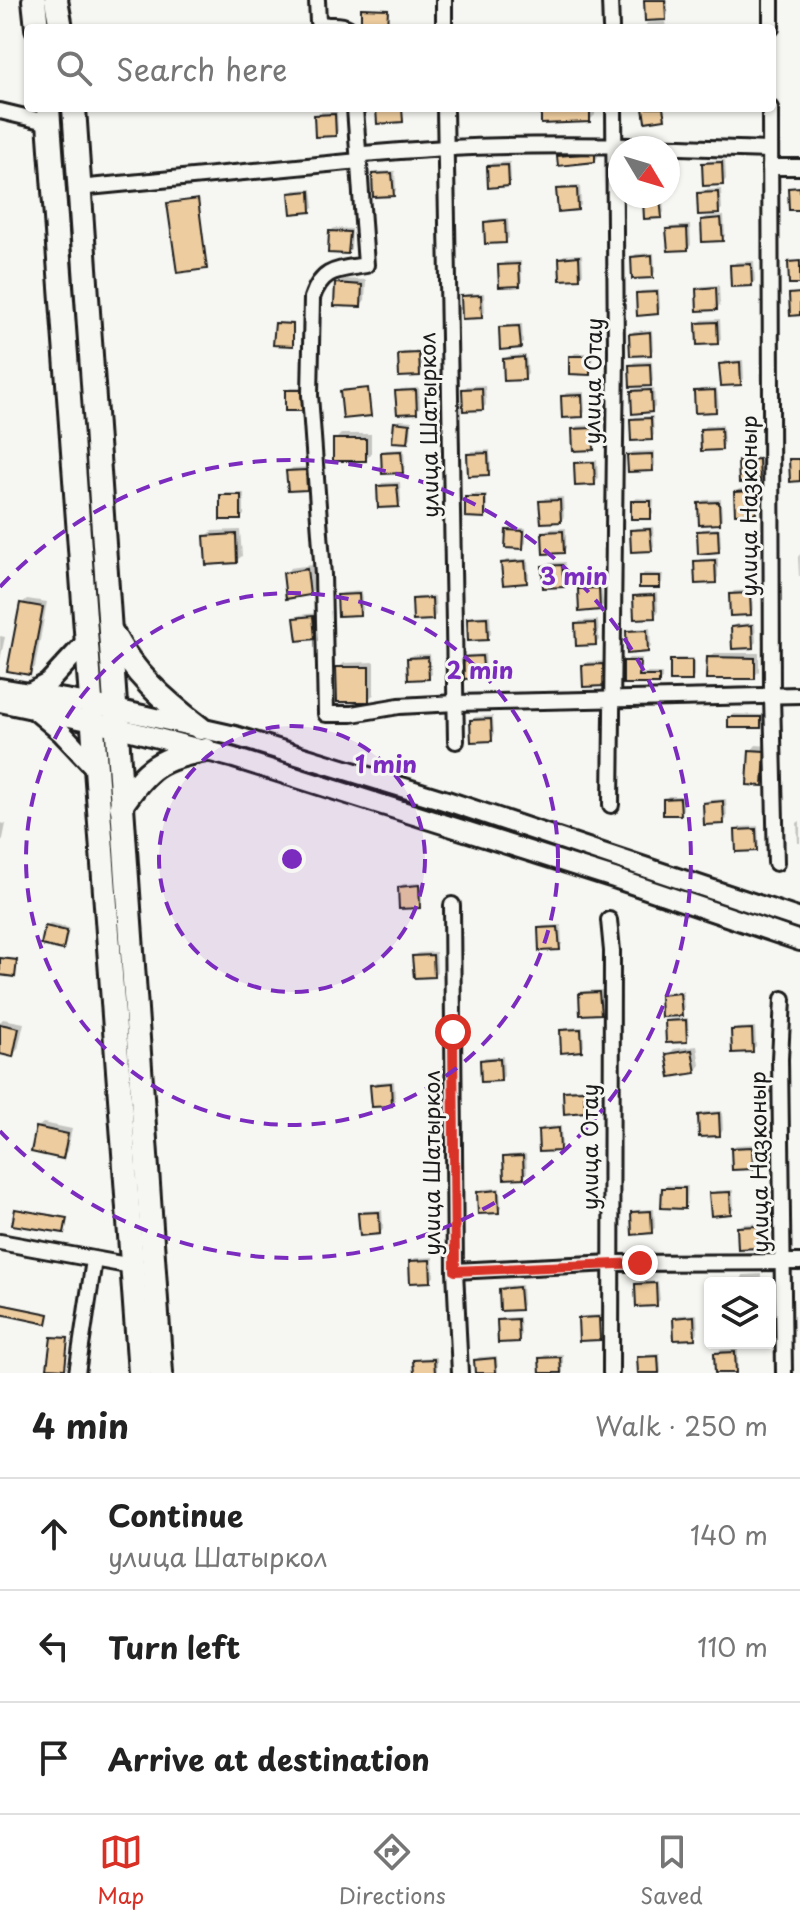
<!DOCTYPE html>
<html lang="en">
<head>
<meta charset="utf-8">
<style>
  body { margin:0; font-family:"Playpen Sans",sans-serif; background:#f2f2f2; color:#222 }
  .controls { position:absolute; right:24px; bottom:24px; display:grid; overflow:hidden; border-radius:8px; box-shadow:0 2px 6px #0004 }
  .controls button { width:72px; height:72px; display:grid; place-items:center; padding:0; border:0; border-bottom:2px solid #e0e0e0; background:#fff; color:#222; font:40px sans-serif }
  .compass { position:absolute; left:608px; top:136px; width:72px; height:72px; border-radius:50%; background:#fff; box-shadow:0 2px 6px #0004; rotate:128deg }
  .stop { position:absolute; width:24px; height:24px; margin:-18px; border:6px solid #d93025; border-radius:50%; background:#fff }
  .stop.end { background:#d93025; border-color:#fff; box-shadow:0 2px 8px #0008 }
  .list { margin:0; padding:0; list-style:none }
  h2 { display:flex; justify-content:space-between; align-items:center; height:104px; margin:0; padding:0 32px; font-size:34px }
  h2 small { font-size:26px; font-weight:400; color:#767676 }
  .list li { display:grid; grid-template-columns:52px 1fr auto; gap:24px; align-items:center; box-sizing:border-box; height:112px; padding:0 32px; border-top:2px solid #e0e0e0 }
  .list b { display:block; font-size:30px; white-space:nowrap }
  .list p { margin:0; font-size:26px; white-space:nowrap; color:#767676 }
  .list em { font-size:26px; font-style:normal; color:#767676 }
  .icon { flex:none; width:44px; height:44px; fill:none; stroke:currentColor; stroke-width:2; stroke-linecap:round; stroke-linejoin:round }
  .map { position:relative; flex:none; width:800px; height:1373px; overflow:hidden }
  .search { position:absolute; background:#fff; box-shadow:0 2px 6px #0004; left:24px; right:24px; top:24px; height:88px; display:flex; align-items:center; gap:20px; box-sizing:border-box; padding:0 28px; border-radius:8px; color:#767676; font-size:30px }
  .sheet { height:440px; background:#fff }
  nav { display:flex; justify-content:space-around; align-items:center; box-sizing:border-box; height:112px; border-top:2px solid #e0e0e0; background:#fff; font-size:22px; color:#767676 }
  nav a { display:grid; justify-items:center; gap:4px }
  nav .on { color:#d93025 }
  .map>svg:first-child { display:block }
</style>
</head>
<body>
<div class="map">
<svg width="800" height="1373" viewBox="0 0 800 1373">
  <rect width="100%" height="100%" fill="#f6f6f2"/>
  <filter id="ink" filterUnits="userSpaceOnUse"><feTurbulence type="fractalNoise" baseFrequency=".0125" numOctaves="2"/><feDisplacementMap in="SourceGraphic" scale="16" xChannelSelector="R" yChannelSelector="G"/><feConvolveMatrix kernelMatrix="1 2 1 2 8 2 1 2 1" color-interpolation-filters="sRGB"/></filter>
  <g filter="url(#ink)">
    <g fill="#0003">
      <path d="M646 0H668V14L665 18Z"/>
      <path d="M665 22 666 28H644L647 23Z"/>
      <path d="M758 25 759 28H738L740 26Z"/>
      <path d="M547 108H595V115L590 120 543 112Z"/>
      <path d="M337 111 338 131 335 134 316 116 319 112Z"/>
      <path d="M597 150 598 157 595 161 559 157 562 153Z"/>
      <path d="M725 160 726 179 723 183 704 164 707 161Z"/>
      <path d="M510 162 511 180 508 184 489 167 492 163Z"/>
      <path d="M395 171 396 190 393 194 374 175 377 172Z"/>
      <path d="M580 186 581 205 578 209 559 190 562 187Z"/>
      <path d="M312 189 314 207 310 210 291 193 295 190Z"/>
      <path d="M721 189 722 209 718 212 699 194 703 190Z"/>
      <path d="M663 196 664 212 661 216 645 200 648 197Z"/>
      <path d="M198 199 207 266 206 267 169 203Z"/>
      <path d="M724 216 725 236 722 239 703 220 706 217Z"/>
      <path d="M508 218 509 238 505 241 486 222 490 219Z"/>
      <path d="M690 225 691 245 688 248 669 230 672 227Z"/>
      <path d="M334 228 352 229 351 249 348 252 331 231Z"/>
      <path d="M654 253 655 272 652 276 633 257 636 254Z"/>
      <path d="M582 254 583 274 580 277 561 258 564 255Z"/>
      <path d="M521 261 522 281 519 284 500 266 504 262Z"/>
      <path d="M754 261 755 281 751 284 732 266 736 262Z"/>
      <path d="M343 279 366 280 365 300 360 305 337 284Z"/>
      <path d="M719 285 720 305 717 308 698 289 701 286Z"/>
      <path d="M659 290 660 309 657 312 638 294 641 291Z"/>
      <path d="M484 293 485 312 482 316 463 297 466 294Z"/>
      <path d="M720 319 721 339 717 342 698 324 702 320Z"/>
      <path d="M522 324 523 343 520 346 501 328 504 325Z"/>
      <path d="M652 330 653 350 650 353 631 334 634 331Z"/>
      <path d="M421 351 422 370 419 374 400 355 403 352Z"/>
      <path d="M575 353H593L592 370 589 373 571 357Z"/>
      <path d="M526 355 528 374 524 378 505 359 509 356Z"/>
      <path d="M743 360 744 379 740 383 722 364 725 361Z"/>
      <path d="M652 361 653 381 650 384 631 366 634 362Z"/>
      <path d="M485 385 486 405 483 408 464 390 467 386Z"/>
      <path d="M290 388H304V406L301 409 287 391Z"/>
      <path d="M419 388 420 407 416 411 397 392 401 389Z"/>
      <path d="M654 388 655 407 652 410 633 392 636 389Z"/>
      <path d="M717 388 719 407 715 410 696 392 700 389Z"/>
      <path d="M584 392 585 412 582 415 563 397 566 393Z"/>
      <path d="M653 416 654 435 651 438 632 420 635 417Z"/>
      <path d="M399 420 412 421 411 438 407 441 396 423Z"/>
      <path d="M595 425 596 445 593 448 574 430 577 426Z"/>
      <path d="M723 425 724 445 721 448 702 430 705 426Z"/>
      <path d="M341 434H371V454L366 459 335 440Z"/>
      <path d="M404 449 405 468 402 471 383 453 386 450Z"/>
      <path d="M490 450 491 470 488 473 469 455 472 451Z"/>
      <path d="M655 451V466L652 469 629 455 633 452Z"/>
      <path d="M761 457 762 476 759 480 740 461 743 458Z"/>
      <path d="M597 460 598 479 595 483 576 464 579 461Z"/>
      <path d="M309 467 310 485 306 488 288 472 292 468Z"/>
      <path d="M400 482 401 502 398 505 379 487 382 483Z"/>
      <path d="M757 488 758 508 755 511 736 493 739 489Z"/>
      <path d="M225 493H244V515L240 518 222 496Z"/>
      <path d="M471 494H487V513L484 516 467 497Z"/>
      <path d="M563 497 564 517 561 520 541 502 545 498Z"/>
      <path d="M637 498 654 499 653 514 650 517 633 501Z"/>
      <path d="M721 499 722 519 719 522 700 504 703 500Z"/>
      <path d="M653 527 654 546 651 549 632 531 635 528Z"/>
      <path d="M511 528H526V543L522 547 508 531Z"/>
      <path d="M566 528V548L563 551 544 533 548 529Z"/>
      <path d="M720 528 721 547 718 550 699 532 702 529Z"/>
      <path d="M240 530 242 556 236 561 206 537 212 531Z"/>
      <path d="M800 554V576H799L798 557Z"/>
      <path d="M718 558V577L715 581 696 562 700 559Z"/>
      <path d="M528 559 529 578 526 581 503 564 506 560Z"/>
      <path d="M565 562 566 582 563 585 544 567 547 563Z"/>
      <path d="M312 565 315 588 309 594 285 574 290 568Z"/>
      <path d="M644 573 663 574 662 583 659 586 641 577Z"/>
      <path d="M601 586 603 605 599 609 580 590 584 587Z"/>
      <path d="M752 590 753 610 750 613 731 595 734 591Z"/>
      <path d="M361 591 363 610 359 613 339 596 342 593Z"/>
      <path d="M657 593 658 612 654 616 635 597 639 594Z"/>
      <path d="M435 596 436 615 433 618 414 600 417 597Z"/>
      <path d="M27 599 47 602 35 667 30 673 21 604Z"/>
      <path d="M316 613 318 634 315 637 296 619 300 615Z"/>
      <path d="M490 615 491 634 487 638 469 619 472 616Z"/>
      <path d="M598 620 599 640 596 643 577 625 580 621Z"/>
      <path d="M755 623 756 642 752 646 733 627 737 624Z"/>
      <path d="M650 628 651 647 647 651 628 632 632 629Z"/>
      <path d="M0 636 5 637 0 660Z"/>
      <path d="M714 653H759V671L754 677 709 658Z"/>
      <path d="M430 654 432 674 428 677 409 659 412 655Z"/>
      <path d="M485 654 486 673 483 676 464 658 467 655Z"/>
      <path d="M629 658H642V673H662V679L658 682H625V662Z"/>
      <path d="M676 658H694V676L691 679 672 661Z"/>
      <path d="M605 661 606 681 603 684 584 666 587 662Z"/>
      <path d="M374 662V694L368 700 338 668 344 663Z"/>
      <path d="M734 714 764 715 763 723 760 726 730 718Z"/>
      <path d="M493 716 494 736 491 739 472 721 475 717Z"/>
      <path d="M756 745 769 746 768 778 763 784 751 751Z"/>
      <path d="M668 796H683V809L680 813 665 800Z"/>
      <path d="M726 799 727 819 723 822 705 803 709 800Z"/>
      <path d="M800 821V843H798L797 823Z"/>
      <path d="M0 823 6 824 3 839 0 842Z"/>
      <path d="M758 826 759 846 756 849 737 831 740 827Z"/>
      <path d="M421 883 422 902 419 906 400 887 403 884Z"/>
      <path d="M50 924 69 928 66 944 63 948 46 927Z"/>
      <path d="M561 925 562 944 559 948 540 929 543 926Z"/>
      <path d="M436 952 437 972 433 975 414 957 418 953Z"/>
      <path d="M602 990 603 1009 600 1012 581 994 584 991Z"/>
      <path d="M683 991 684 1010 681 1014 662 995 665 992Z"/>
      <path d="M688 1018 689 1037 686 1040 667 1022 670 1019Z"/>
      <path d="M3 1019 24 1023 18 1049 13 1055 0 1052V1022Z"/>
      <path d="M583 1027 584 1046 581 1050 562 1031 565 1028Z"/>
      <path d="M755 1027 756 1046 752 1050 733 1031 737 1028Z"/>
      <path d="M697 1046 700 1065 695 1071 668 1055 674 1049Z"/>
      <path d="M503 1056 504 1076 501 1079 482 1060 485 1057Z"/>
      <path d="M394 1081 395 1100 391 1104 372 1085 376 1082Z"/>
      <path d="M587 1088 588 1107 584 1110 565 1092 569 1089Z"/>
      <path d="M722 1111 723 1130 719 1134 700 1115 704 1112Z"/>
      <path d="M43 1123 72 1129 67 1151 62 1157 37 1128Z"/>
      <path d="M561 1126 562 1146 559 1149 540 1130 543 1127Z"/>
      <path d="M754 1144 755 1164 752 1167 733 1148 736 1145Z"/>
      <path d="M526 1154 527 1173 524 1176 505 1158 508 1155Z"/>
      <path d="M667 1185 688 1186 687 1204 684 1207 664 1188Z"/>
      <path d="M500 1188 501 1207 498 1211 479 1192 482 1189Z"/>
      <path d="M733 1190 734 1209 730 1212 712 1194 715 1191Z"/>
      <path d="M18 1209 67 1217 64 1230 16 1210Z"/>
      <path d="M654 1209 655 1228 651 1231 633 1213 636 1210Z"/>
      <path d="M382 1210 383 1229 380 1233 361 1214 364 1211Z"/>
      <path d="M761 1223V1243L758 1246 739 1228 743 1224Z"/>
      <path d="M433 1257 434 1277 430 1280 411 1262 415 1258Z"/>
      <path d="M761 1274V1283H740L743 1275Z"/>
      <path d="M658 1281 660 1300 656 1304 637 1285 640 1282Z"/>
      <path d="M522 1285 523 1305 520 1308 501 1289 504 1286Z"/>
      <path d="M0 1303 49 1313 47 1321 0 1312Z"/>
      <path d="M697 1314 698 1333 694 1337 675 1318 679 1315Z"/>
      <path d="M602 1315 603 1334 599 1338 580 1319 584 1316Z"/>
      <path d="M520 1317 521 1336 518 1340 499 1321 502 1318Z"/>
      <path d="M54 1336 68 1338 65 1366 60 1367 59 1373H46Z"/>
      <path d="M738 1349V1369L735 1372 717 1373 716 1354 720 1350Z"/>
      <path d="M563 1354V1373H542L541 1358 545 1355Z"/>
      <path d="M660 1354 661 1373H640L639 1358 642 1355Z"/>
      <path d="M497 1356 498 1373H477L476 1360 479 1357Z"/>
      <path d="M437 1357V1373H416L415 1361 419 1358Z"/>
    </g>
    <g fill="#edcc9f" stroke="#1c1c1c" stroke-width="2">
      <path d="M644 0H665L666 20 645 21Z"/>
      <path d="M361 8 388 9 387 28H361Z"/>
      <path d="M376 108H402L403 122 377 124Z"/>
      <path d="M576 108H590V122L541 124V111Z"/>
      <path d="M643 108H663L665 119 645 122Z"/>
      <path d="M335 114 336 136 315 137 314 115Z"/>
      <path d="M595 153V162L558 166 557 156Z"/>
      <path d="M722 162 723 185 703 186 702 163Z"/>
      <path d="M508 165 509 186 488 188 487 166Z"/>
      <path d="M392 173 394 196 373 197 372 174Z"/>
      <path d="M800 187V210H789L788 188Z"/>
      <path d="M577 188 578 210 558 212 556 189Z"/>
      <path d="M310 191 311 212 291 214 289 193Z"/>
      <path d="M718 192 719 214 698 215 697 193Z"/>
      <path d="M660 198 662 218 644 219 643 199Z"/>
      <path d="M198 199 207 269 177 273 167 203Z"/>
      <path d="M721 218 723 241 702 242 701 220Z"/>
      <path d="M505 220 506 243 485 244 484 222Z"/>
      <path d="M687 228 688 250 668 251 666 229Z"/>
      <path d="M329 231 350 232 348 254 328 253Z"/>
      <path d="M652 255 653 278 632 279 631 257Z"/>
      <path d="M579 256 580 279 560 280 559 258Z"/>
      <path d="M800 261V284H789L788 262Z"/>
      <path d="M519 264 520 286 499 287 498 265Z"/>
      <path d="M751 264 752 286 731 287 730 265Z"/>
      <path d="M335 283 362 285 361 307 334 306Z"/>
      <path d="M716 287 717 310 697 311 696 289Z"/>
      <path d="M657 292 658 314 637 316 636 293Z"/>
      <path d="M800 293V315L790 316 789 294Z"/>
      <path d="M481 295 482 318 462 319 461 296Z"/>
      <path d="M717 322 718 344 697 345 696 323Z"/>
      <path d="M275 323 293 324V346L273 345Z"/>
      <path d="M519 326 521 348 500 350 499 327Z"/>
      <path d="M650 332 651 355 630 356 629 334Z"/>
      <path d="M419 353 420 376 399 377 398 354Z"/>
      <path d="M569 356H590V375L569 374Z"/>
      <path d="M524 357 525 380 504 381 503 359Z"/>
      <path d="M740 362 741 385 721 386 719 364Z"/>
      <path d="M650 364 651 386 630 387 629 365Z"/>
      <path d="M368 388 371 416 343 419 340 391Z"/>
      <path d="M482 388 483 410 463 411 462 389Z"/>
      <rect x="285" y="390" width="17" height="21"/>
      <path d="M416 390 417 413 397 414 395 391Z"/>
      <path d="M651 390 652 412 632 414 631 391Z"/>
      <path d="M715 390 716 412 695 413 694 391Z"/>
      <path d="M582 395 583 417 562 418 561 396Z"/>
      <path d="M651 418 652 440 631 441 630 419Z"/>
      <path d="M394 422 410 424 408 443 392 442Z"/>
      <path d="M593 428 594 450 573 451 572 429Z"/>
      <path d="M721 428 722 450 701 451 700 429Z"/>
      <rect x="333" y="439" width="33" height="22"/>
      <path d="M401 451 403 473 382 474 381 452Z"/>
      <path d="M488 453 489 475 468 476 467 454Z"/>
      <path d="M652 454 653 471 628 472 627 455Z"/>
      <path d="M759 459 760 482 739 483 738 461Z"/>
      <path d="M789 459H800V481L790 482Z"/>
      <path d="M594 462 595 485 575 486 574 463Z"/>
      <path d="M306 470 307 490 288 491 286 471Z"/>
      <path d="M397 485 399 507 378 508 377 486Z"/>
      <path d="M755 491 756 513 735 514 734 492Z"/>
      <rect x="220" y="495" width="21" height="25"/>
      <path d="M465 497H485V518L465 517Z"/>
      <path d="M560 500 561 522 541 523 539 501Z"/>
      <rect x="631" y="501" width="20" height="18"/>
      <path d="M719 502 720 524 699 525 698 503Z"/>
      <path d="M650 529 652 551 631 552 630 530Z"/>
      <path d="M506 530 524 531 523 549 505 548Z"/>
      <path d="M718 530 719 552 698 554 697 531Z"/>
      <path d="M563 531 564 553 543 554 542 532Z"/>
      <path d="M236 534 237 563 206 565 204 536Z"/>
      <path d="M715 560 716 583 695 584 694 561Z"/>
      <path d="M525 561 527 583 503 585 501 563Z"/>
      <path d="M562 565 564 587 543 588 542 566Z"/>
      <path d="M307 569 310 595 286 599 283 573Z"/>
      <rect x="639" y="576" width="21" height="12"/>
      <path d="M599 588 600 610 579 612 578 589Z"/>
      <path d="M750 593 751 615 730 616 729 594Z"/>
      <path d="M359 594 360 615 338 616 337 595Z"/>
      <path d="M654 595 655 618 634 619 633 596Z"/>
      <path d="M432 598 433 620 413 621 412 599Z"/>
      <path d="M20 603 43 607 30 675 7 671Z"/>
      <path d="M313 616 315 639 297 641 294 618Z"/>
      <path d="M487 617 488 640 468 641 467 618Z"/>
      <path d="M595 623 596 645 576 646 575 624Z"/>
      <path d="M752 625 753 648 732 649 731 627Z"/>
      <path d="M647 630 648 652 627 654 626 631Z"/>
      <path d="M482 656 484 678 463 679 462 657Z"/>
      <path d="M428 657 429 679 408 680 407 658Z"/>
      <path d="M707 657 755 658V679H706Z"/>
      <rect x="670" y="660" width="22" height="21"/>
      <path d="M623 661H640L639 676H659V684H623Z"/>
      <path d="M603 664 604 686 583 687 582 665Z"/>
      <path d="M336 667H369V702H337Z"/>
      <rect x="728" y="717" width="33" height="11"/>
      <path d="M491 719 492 741 471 742 470 720Z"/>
      <path d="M749 750 765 751 763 786 747 785Z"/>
      <path d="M680 798 681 815H663V799Z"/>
      <path d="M723 801 724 824 704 825 703 803Z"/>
      <path d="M756 829 757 851 736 852 735 830Z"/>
      <path d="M419 885 420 908 399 909 398 887Z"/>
      <path d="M45 926 67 931 63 950 41 945Z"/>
      <path d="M558 927 560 950 539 951 538 928Z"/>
      <path d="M433 955 434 977 414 978 412 956Z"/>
      <path d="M0 958 17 960 15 977 0 975Z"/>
      <path d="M599 992 601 1014 580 1015 579 993Z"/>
      <path d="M680 993 682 1016 661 1017 660 995Z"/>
      <path d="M686 1020 687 1042 666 1043 665 1021Z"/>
      <path d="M0 1024 19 1028 13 1057 0 1054Z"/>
      <path d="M581 1029 582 1051 561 1053 560 1030Z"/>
      <path d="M752 1029 753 1052 732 1053 731 1030Z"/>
      <path d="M692 1050 696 1073 670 1077 666 1054Z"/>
      <path d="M500 1058 501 1081 481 1082 480 1060Z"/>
      <path d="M391 1083 392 1106 372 1107 370 1085Z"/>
      <path d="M584 1090 585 1112 564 1114 563 1091Z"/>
      <path d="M719 1113 720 1136 699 1137 698 1115Z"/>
      <path d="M36 1127 68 1134 63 1159 31 1152Z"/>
      <path d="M559 1128 560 1151 539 1152 538 1130Z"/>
      <path d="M752 1147 753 1169 732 1170 731 1148Z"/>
      <path d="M523 1156 524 1178 504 1179 503 1157Z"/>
      <path d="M662 1188H685V1209L661 1208Z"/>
      <path d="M498 1190 499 1213 478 1214 477 1192Z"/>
      <path d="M730 1192 731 1214 711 1216 709 1193Z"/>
      <path d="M15 1209 67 1218 64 1233 12 1225Z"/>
      <path d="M651 1211 652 1233 632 1235 631 1212Z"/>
      <path d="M379 1212 380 1234 360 1236 358 1213Z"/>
      <path d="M758 1226 759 1248 738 1249 737 1227Z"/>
      <path d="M430 1260 431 1282 410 1283 409 1261Z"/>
      <path d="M656 1283 657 1306 636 1307 635 1284Z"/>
      <path d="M519 1287 521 1310 500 1311 499 1289Z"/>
      <path d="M0 1304 49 1314 47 1324 0 1314Z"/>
      <path d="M694 1316 695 1339 674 1340 673 1318Z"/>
      <path d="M599 1317 600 1340 579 1341 578 1318Z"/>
      <path d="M518 1319 519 1342 498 1343 497 1320Z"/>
      <path d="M51 1337 68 1338 65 1369 47 1368Z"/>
      <path d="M735 1352 736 1373H715L714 1353Z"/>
      <path d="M658 1356 659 1373H638L637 1357Z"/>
      <path d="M560 1357 561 1373H540L539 1358Z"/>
      <path d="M495 1358 496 1373H475L474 1360Z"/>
      <path d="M434 1359 435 1373H414L413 1360Z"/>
    </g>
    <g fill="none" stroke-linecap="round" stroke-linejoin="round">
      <defs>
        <g id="minor">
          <path d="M317 0 318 22C327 28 338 22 348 28"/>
          <path d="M444 0V28"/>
          <path d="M610 0 611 28"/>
          <path d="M771 28V0"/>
          <path d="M355 108 366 265C338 270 322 268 312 298L310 395 323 575 326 714H352L399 706 456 703 800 695"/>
          <path d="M445 108 456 741"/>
          <path d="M770 108 772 695 776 863"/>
          <path d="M0 111 50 123"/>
          <path d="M770 167H800"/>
          <path d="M78 188 359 161 364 154C500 141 634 145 770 150"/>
          <path d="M611 805 616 351 614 108"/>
          <path d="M452 905 455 1271 460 1373"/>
          <path d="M609 920 612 951 611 1373"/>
          <path d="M783 999 780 1059 784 1373"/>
          <path d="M0 1242 132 1266"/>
          <path d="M455 1271 612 1263 800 1262"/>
          <path d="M77 1373 94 1260"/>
        </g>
        <g id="major">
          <path d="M0 688 89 703 235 736 447 801 800 919"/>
          <path d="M29 693 48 683 85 643"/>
          <path d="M0 702 116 727 234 758 614 878 800 941"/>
          <path d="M36 711 61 732 94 767"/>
        </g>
        <g id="highway">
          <path d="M34 0 37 28"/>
          <path d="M56 0 61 28"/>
          <path d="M48 108 140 1373"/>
          <path d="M74 108 161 1373"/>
          <path d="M112 633C134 674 163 700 200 728"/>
          <path d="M121 806C147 767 160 758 206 750"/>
        </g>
      </defs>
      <use href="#minor" stroke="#1c1c1c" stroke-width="20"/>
      <use href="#major" stroke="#1c1c1c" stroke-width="24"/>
      <use href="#highway" stroke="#1c1c1c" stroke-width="28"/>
      <use href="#minor" stroke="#f6f6f2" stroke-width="14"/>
      <use href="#major" stroke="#f6f6f2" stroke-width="18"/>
      <use href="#highway" stroke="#f6f6f2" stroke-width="22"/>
    </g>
  </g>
  <g fill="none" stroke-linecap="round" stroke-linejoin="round" filter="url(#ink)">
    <path stroke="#d93025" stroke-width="10" d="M453 1032 455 1271 640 1263"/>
  </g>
  <circle cx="292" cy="859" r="133" fill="#7b2cbf" fill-opacity=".12"/>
  <g fill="none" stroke="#7b2cbf" stroke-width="4" stroke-dasharray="14 10">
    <circle cx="292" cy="859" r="133"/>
    <circle cx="292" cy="859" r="266"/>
    <path d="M0 587A399 399 0 1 1 0 1131"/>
  </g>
  <g text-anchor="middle" stroke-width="6" stroke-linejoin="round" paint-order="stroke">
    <g font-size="22" fill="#1c1c1c" stroke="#f6f6f2">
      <text transform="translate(593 381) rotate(-89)" y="8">улица Отау</text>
      <text transform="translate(429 425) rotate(-91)" y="8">улица Шатыркол</text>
      <text transform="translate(749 506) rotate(-90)" y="8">улица Назконыр</text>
      <text transform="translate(590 1147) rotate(-90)" y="8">улица Отау</text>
      <text transform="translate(759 1162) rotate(-91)" y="8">улица Назконыр</text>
      <text transform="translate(432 1163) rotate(-90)" y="8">улица Шатыркол</text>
    </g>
  </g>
  <circle cx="292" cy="859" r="12" fill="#7b2cbf" stroke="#f6f6f2" stroke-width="4"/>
  <g font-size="24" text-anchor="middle" font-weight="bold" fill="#7b2cbf" stroke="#f6f6f2" stroke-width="6" stroke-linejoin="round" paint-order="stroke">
    <text x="574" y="585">3 min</text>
    <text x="480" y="679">2 min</text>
    <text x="386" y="773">1 min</text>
  </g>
</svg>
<div class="controls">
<button><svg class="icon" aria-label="layers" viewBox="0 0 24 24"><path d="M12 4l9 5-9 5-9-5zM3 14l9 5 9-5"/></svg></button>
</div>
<svg class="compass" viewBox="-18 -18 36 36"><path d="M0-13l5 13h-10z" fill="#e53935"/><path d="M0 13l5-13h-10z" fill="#767676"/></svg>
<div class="stop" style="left:453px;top:1032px"></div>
<div class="stop end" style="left:640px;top:1263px"></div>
<div class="search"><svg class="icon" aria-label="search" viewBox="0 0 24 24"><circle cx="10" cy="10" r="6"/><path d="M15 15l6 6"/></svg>Search here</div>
</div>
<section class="sheet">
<h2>4 min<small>Walk · 250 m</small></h2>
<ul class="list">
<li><svg class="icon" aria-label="ahead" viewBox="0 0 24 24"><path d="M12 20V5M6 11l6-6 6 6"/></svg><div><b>Continue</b><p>улица Шатыркол</p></div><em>140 m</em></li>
<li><svg class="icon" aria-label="left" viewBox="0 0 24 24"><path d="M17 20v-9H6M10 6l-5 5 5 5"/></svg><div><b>Turn left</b></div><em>110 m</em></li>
<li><svg class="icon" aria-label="arrive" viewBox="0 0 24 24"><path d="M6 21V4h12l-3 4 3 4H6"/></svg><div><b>Arrive at destination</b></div></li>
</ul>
</section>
<nav>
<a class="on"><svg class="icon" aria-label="map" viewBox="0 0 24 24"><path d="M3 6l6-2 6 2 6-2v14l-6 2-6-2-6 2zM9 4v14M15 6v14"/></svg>Map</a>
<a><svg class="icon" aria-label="directions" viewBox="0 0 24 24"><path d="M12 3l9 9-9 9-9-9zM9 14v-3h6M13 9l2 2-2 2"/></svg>Directions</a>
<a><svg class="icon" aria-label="saved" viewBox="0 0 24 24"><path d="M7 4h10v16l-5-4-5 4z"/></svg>Saved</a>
</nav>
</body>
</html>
